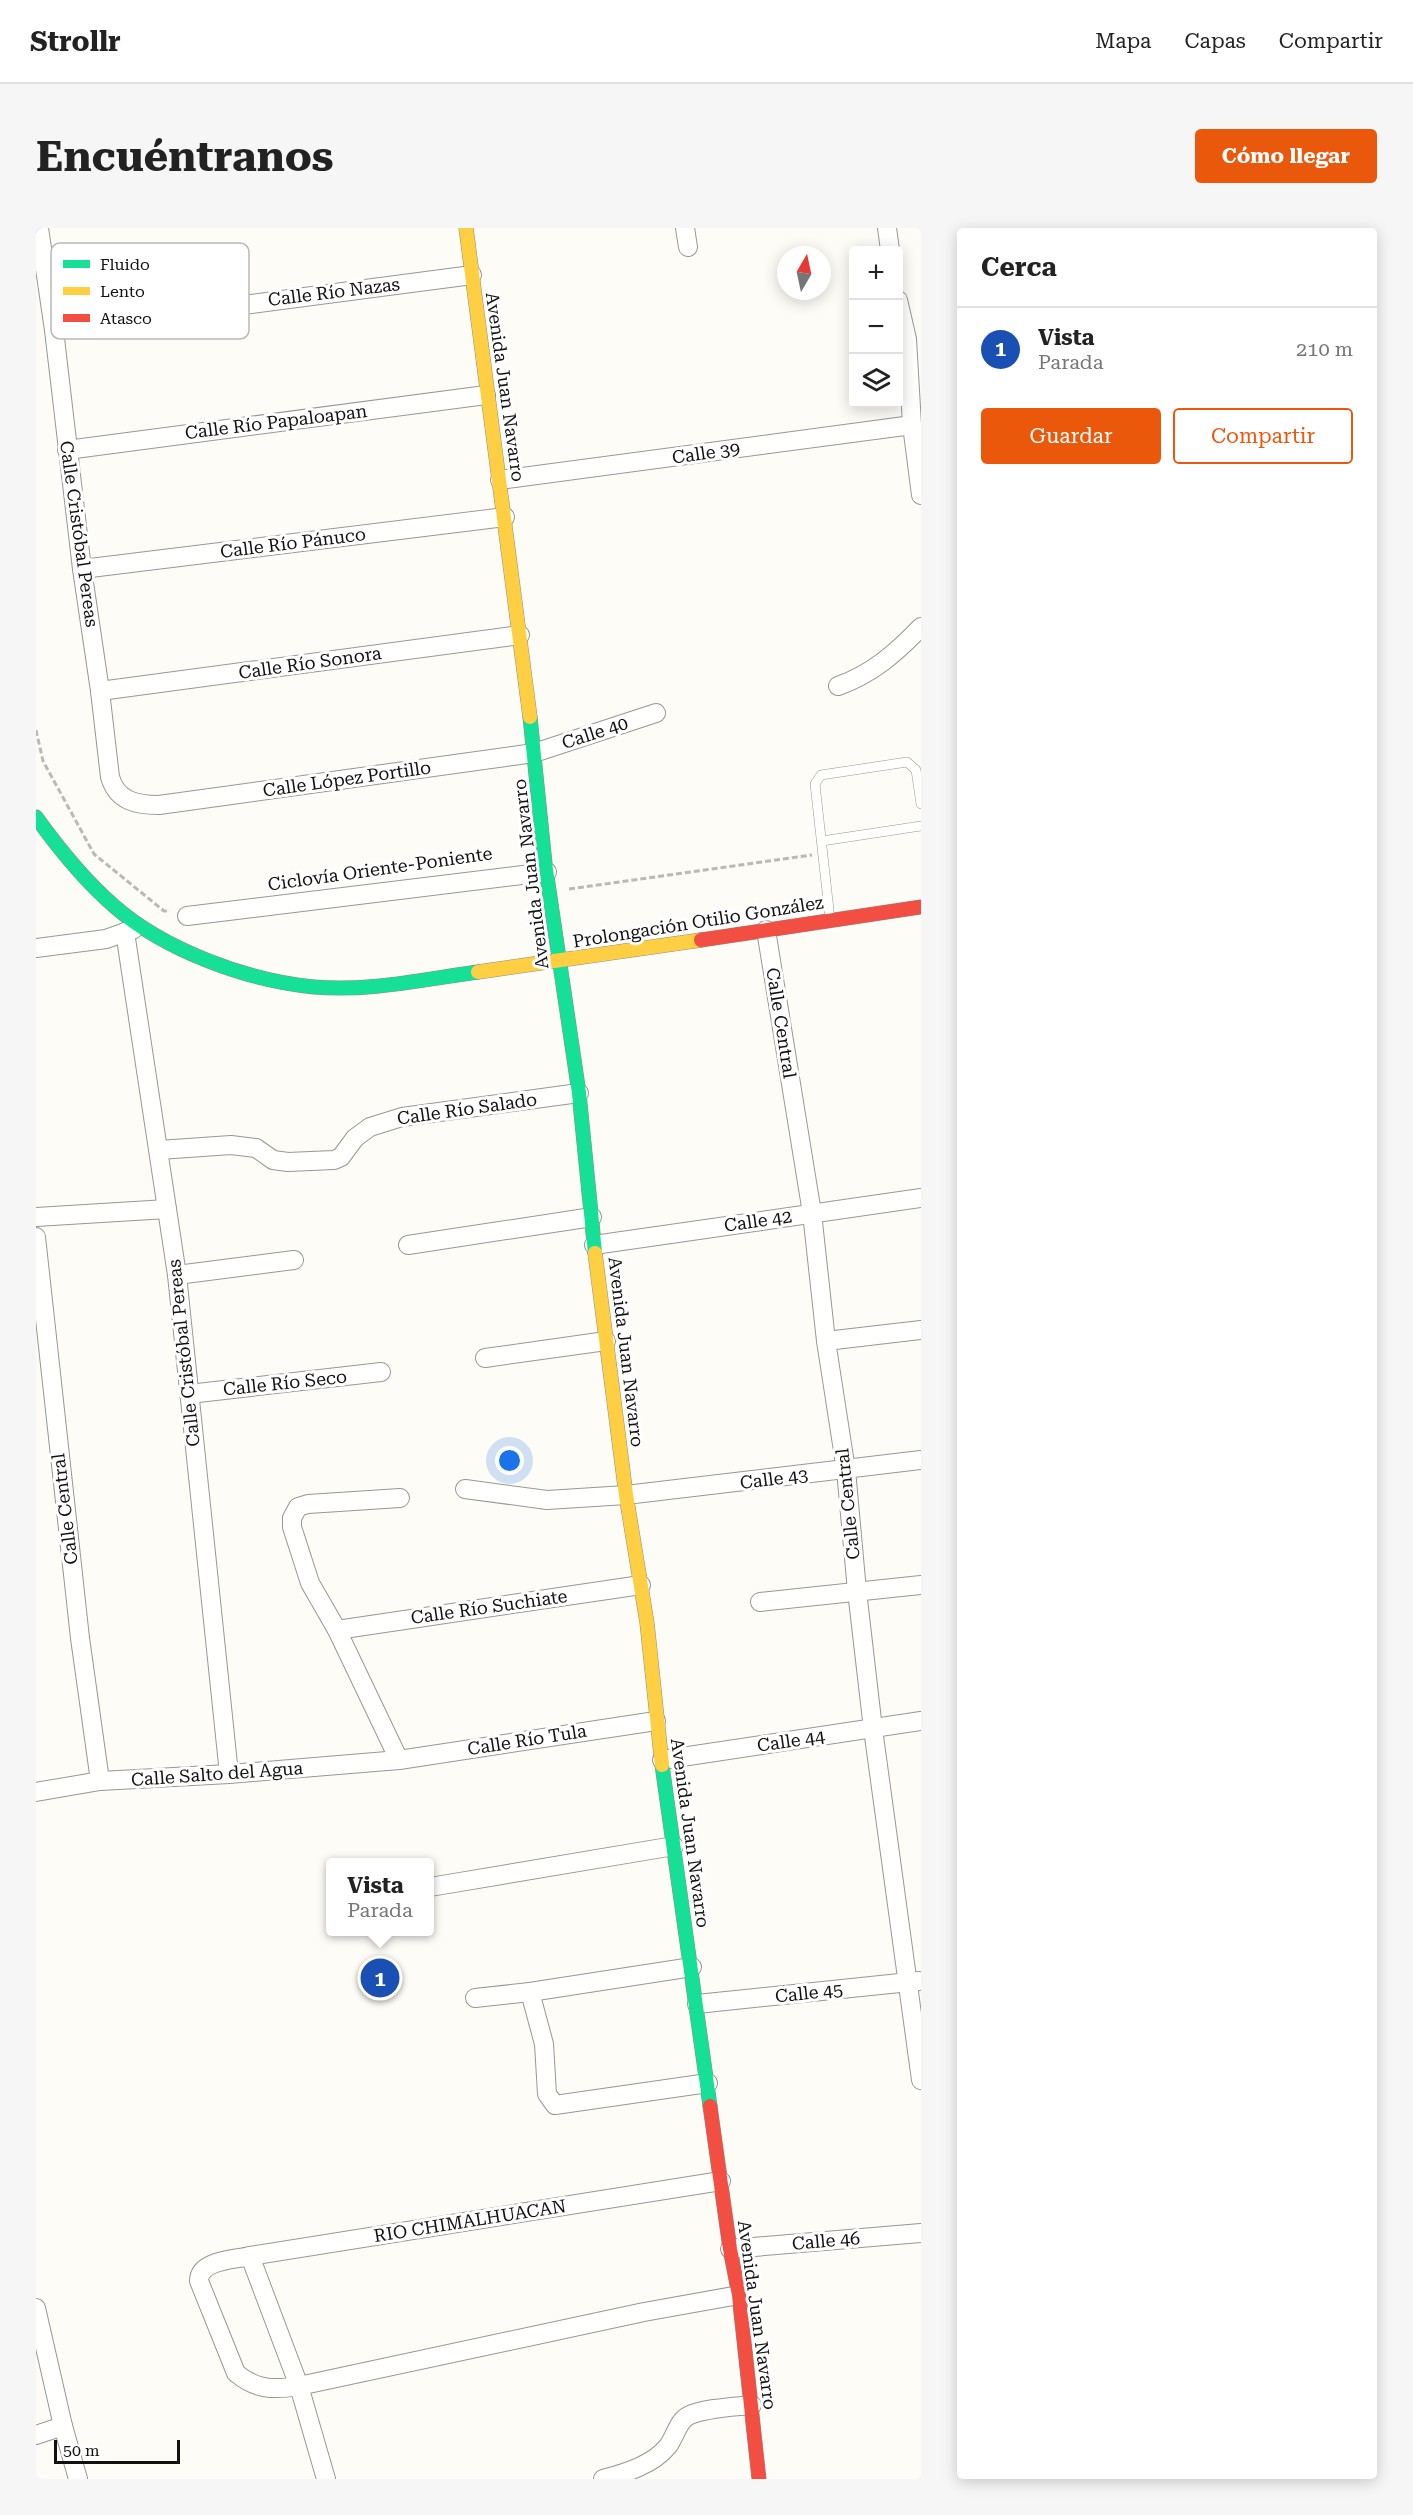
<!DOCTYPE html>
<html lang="es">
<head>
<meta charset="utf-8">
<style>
  body { margin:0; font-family:"Roboto Serif",serif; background:#f6f6f6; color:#222 }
  .controls { position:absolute; right:18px; top:18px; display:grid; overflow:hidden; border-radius:6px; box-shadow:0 3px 15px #0003 }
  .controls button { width:54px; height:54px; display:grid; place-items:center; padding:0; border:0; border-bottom:2px solid #e0e0e0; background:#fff; color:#222; font:30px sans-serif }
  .compass { position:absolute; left:741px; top:18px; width:54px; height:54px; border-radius:50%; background:#fff; box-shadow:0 3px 15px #0003; rotate:9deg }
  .scale { position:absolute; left:18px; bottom:15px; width:126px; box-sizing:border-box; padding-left:6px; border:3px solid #111; border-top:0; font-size:16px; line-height:21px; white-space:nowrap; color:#111; -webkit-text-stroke:4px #fff; paint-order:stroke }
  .you { position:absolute; left:474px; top:1233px; width:21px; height:21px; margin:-15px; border:4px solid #fff; border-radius:50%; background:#1a73e8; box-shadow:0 0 0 9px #1a73e833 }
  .badge { display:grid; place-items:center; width:39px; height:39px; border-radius:50%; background:#ea580c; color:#fff; font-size:20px; font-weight:700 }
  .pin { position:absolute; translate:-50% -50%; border:3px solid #fff; box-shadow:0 2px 6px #0006 }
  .popup { position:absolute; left:290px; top:1630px; width:108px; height:78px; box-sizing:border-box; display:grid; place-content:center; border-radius:6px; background:#fff; filter:drop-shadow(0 2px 4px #0005); font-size:20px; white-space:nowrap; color:#767676 }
  .popup b { font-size:22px; color:#222 }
  .popup::after { content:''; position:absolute; left:50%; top:100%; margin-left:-12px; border:12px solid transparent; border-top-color:#fff }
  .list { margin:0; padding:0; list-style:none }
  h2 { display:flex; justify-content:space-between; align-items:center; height:78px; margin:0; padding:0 24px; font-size:26px }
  h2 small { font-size:20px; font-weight:400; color:#767676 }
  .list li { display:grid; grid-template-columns:39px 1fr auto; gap:18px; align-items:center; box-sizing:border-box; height:84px; padding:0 24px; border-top:2px solid #e0e0e0 }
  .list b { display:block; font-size:22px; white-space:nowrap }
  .list p { margin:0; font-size:20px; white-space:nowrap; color:#767676 }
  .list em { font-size:20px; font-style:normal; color:#767676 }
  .actions { display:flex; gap:12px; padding:18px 24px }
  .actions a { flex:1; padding:14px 0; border:2px solid #ea580c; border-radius:6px; text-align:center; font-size:21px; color:#ea580c }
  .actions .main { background:#ea580c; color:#fff }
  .icon { flex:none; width:33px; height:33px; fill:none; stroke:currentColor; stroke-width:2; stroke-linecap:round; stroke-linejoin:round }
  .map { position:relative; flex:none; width:885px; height:2251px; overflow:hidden; border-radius:6px }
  header { display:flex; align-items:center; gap:36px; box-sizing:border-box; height:84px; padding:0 30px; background:#fff; border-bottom:2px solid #e0e0e0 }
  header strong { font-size:28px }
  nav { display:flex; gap:33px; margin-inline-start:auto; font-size:21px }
  .intro { display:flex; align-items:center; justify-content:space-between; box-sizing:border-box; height:144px; padding:0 36px }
  h1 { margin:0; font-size:42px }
  .button { padding:15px 27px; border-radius:6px; background:#ea580c; color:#fff; font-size:21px; font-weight:700 }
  main { display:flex; gap:36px; padding:0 36px }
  aside { flex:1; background:#fff; border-radius:6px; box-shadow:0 3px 15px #0003 }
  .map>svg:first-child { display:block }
</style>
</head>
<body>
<header>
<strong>Strollr</strong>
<nav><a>Mapa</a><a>Capas</a><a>Compartir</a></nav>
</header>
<div class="intro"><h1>Encuéntranos</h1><a class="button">Cómo llegar</a></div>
<main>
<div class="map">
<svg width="885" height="2251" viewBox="0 0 885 2251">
  <rect width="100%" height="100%" fill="#fdfcf7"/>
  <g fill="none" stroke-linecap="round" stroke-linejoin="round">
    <defs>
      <g id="lane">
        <path d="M786 613 885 598"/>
        <path d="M794 691 779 556 785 547 871 534 880 542 885 576"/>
      </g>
      <g id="street">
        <path d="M3 0 18 102 46 341 64 463 74 549C81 573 100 577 123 577L498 525 620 485"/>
        <path d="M649 0 652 19"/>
        <path d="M851 0 854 22"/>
        <path d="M862 72 871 111 876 197 885 267"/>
        <path d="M18 102 436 47"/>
        <path d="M31 222 450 167"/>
        <path d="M464 252 876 197"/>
        <path d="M46 341 469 289"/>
        <path d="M802 458C836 446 860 425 885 399"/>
        <path d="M64 463 484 407"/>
        <path d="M151 688 511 644"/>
        <path d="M730 702 776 985 790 1113 810 1242 821 1363 837 1501 885 1852"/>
        <path d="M89 704 141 1047 193 1546"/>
        <path d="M0 720 70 711 98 701"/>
        <path d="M123 922 195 917 220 920 237 932 252 934 298 932 305 929 319 910 334 899 366 889 543 865"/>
        <path d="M0 989 131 981"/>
        <path d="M0 1009 44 1410 64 1553"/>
        <path d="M372 1017 556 989"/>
        <path d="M558 1017 885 970"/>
        <path d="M141 1047 258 1032"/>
        <path d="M790 1113 885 1102"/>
        <path d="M449 1130 570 1113"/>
        <path d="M153 1166 345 1144"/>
        <path d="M429 1261 511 1272 590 1267 885 1232"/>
        <path d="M724 1374 885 1357"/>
        <path d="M301 1402 605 1357"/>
        <path d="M363 1532 301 1402 274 1355 256 1299V1290L262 1279 272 1276 364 1270"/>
        <path d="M626 1532 885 1493"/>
        <path d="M0 1564 64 1553 193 1546 363 1532 620 1493"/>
        <path d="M394 1659 638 1618"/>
        <path d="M494 1764 508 1816 511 1866 519 1877 672 1855"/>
        <path d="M439 1770 494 1764 656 1739"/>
        <path d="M661 1776 883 1753"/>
        <path d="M685 1953 214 2028C198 2032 163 2032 163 2053L200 2145C220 2162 238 2162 263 2158L608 2084 703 2067"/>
        <path d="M694 2021 885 2005"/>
        <path d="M214 2028 263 2158 290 2251"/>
        <path d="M0 2080 27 2198 42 2251"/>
        <path d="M0 2207 27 2198"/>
        <path d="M567 2251C589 2245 617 2237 632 2218 639 2209 642 2193 652 2188 668 2180 698 2179 716 2177"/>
      </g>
      <g id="fast">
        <path d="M494 489 509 635 543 865 559 1025"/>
        <path d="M0 589C23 621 48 652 78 678 128 722 212 753 278 759 332 764 389 751 442 744"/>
        <path d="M626 1537 674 1878"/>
      </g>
      <g id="slow">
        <path d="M430 0 494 489"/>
        <path d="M442 744 665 712"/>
        <path d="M559 1025 590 1267 611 1395 626 1537"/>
      </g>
      <g id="jam">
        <path d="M665 712 885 679"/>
        <path d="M674 1878 694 2021 703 2067 723 2251"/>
      </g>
    </defs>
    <use href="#lane" stroke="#979795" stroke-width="10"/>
    <use href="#street" stroke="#979795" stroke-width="20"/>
    <use href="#fast" stroke="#8e8d8b" stroke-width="15"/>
    <use href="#slow" stroke="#8e8d8b" stroke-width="15"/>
    <use href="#jam" stroke="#8e8d8b" stroke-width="15"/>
    <g stroke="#b9b9b8" stroke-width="3" stroke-dasharray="6 3" stroke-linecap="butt">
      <path d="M0 502 7 533 58 626 128 683H134"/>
      <path d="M533 661 776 627"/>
    </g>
    <use href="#lane" stroke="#fffffe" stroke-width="9"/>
    <use href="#street" stroke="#fffffe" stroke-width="18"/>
    <use href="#fast" stroke="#16e098" stroke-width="14"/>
    <use href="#slow" stroke="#ffcf43" stroke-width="14"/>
    <use href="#jam" stroke="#f24e42" stroke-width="14"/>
  </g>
  <g text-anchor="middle" stroke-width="6" stroke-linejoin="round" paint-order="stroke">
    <g font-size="18" fill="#111" stroke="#fff">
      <text transform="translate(298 64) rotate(-7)" y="6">Calle Río Nazas</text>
      <text transform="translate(469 159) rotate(82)" y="6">Avenida Juan Navarro</text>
      <text transform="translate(240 194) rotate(-7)" y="6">Calle Río Papaloapan</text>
      <text transform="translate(670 225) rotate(-8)" y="6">Calle 39</text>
      <text transform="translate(43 306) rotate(82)" y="6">Calle Cristóbal Pereas</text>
      <text transform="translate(257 315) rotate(-7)" y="6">Calle Río Pánuco</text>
      <text transform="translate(274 435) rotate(-8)" y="6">Calle Río Sonora</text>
      <text transform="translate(559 505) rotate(-18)" y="6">Calle 40</text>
      <text transform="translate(311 551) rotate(-8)" y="6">Calle López Portillo</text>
      <text transform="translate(344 641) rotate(-8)" y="6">Ciclovía Oriente-Poniente</text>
      <text transform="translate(495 646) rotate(-97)" y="6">Avenida Juan Navarro</text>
      <text transform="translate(662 694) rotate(-9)" y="6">Prolongación Otilio González</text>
      <text transform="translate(745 795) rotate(81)" y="6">Calle Central</text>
      <text transform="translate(431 881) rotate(-8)" y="6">Calle Río Salado</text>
      <text transform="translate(722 993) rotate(-8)" y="6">Calle 42</text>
      <text transform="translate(590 1124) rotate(83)" y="6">Avenida Juan Navarro</text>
      <text transform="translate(148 1125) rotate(-96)" y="6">Calle Cristóbal Pereas</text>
      <text transform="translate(249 1155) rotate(-6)" y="6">Calle Río Seco</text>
      <text transform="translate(738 1251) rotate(-7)" y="6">Calle 43</text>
      <text transform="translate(812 1276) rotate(-96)" y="6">Calle Central</text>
      <text transform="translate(29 1281) rotate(-97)" y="6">Calle Central</text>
      <text transform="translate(453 1379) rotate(-8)" y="6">Calle Río Suchiate</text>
      <text transform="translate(491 1512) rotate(-9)" y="6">Calle Río Tula</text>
      <text transform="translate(755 1513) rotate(-8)" y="6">Calle 44</text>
      <text transform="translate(181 1546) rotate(-4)" y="6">Calle Salto del Agua</text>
      <text transform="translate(654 1605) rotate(82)" y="6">Avenida Juan Navarro</text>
      <text transform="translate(773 1765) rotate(-6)" y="6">Calle 45</text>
      <text transform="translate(434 1993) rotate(-9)" y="6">RIO CHIMALHUACAN</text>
      <text transform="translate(790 2013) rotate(-5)" y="6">Calle 46</text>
      <text transform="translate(721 2087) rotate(82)" y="6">Avenida Juan Navarro</text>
    </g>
  </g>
  <rect x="15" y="15" width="198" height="96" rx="9" fill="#fff" stroke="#b8b8b8" stroke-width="1.5"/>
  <rect x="27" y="32" width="27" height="8" fill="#16e098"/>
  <rect x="27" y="59" width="27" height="8" fill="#ffcf43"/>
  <rect x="27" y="86" width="27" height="8" fill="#f24e42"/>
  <g font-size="16" fill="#111">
    <text x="64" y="42">Fluido</text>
    <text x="64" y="69">Lento</text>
    <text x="64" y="96">Atasco</text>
  </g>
</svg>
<div class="controls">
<button>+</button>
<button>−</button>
<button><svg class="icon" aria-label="layers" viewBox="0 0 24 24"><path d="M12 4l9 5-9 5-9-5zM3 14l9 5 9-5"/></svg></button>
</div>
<svg class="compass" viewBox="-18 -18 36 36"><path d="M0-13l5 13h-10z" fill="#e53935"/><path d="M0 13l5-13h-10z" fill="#767676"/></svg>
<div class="scale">50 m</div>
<div class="you"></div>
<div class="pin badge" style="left:344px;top:1750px;background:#1a4fb4">1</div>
<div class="popup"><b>Vista</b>Parada</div>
</div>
<aside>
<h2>Cerca<small></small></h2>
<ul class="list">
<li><span class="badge" style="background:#1a4fb4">1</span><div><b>Vista</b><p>Parada</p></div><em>210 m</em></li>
</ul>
<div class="actions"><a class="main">Guardar</a><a>Compartir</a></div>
</aside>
</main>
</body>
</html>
